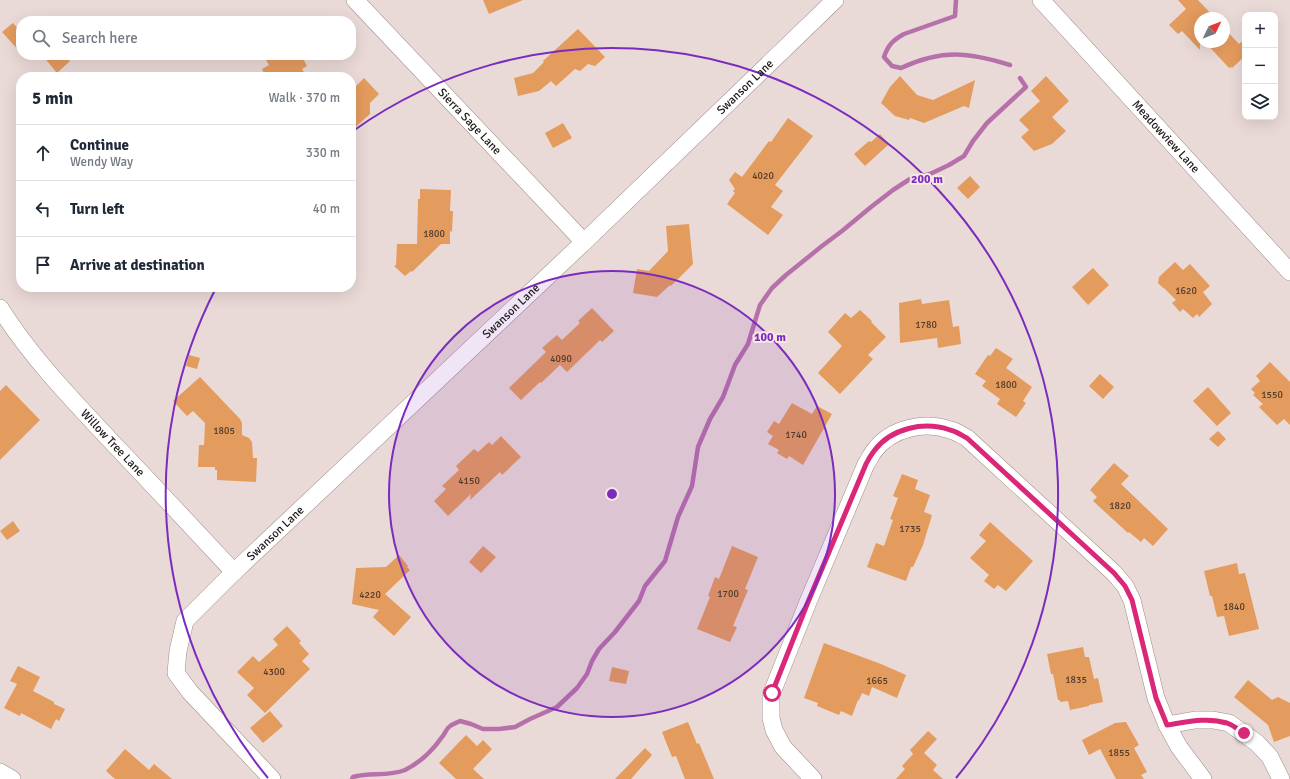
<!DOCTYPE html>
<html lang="en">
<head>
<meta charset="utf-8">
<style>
  body { margin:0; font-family:Signika,sans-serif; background:#f2f2f3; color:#1f2937 }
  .controls { position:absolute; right:12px; top:12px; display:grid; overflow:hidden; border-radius:8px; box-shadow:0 4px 16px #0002 }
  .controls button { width:36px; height:36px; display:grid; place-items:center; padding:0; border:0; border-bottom:1px solid #e0e1e3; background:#fff; color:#1f2937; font:20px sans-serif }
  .compass { position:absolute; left:1194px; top:12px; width:36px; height:36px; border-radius:50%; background:#fff; box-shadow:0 4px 16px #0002; rotate:47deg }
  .stop { position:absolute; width:12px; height:12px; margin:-9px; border:3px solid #db2777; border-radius:50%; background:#fff }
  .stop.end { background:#db2777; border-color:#fff; box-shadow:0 1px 4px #0008 }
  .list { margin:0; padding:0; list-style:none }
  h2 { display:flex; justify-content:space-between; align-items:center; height:52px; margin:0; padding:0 16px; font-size:17px }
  h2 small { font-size:13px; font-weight:400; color:#747a83 }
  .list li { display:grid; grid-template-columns:26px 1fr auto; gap:12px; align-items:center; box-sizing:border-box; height:56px; padding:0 16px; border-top:1px solid #e0e1e3 }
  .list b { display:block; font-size:15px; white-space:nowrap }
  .list p { margin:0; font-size:13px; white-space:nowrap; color:#747a83 }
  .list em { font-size:13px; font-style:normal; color:#747a83 }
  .icon { flex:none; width:22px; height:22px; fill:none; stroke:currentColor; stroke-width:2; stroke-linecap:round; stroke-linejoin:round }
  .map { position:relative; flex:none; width:1290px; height:779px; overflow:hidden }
  .search { position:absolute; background:#fff; box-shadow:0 4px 16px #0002; left:16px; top:16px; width:340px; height:44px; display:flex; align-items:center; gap:10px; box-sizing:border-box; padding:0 14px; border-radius:16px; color:#747a83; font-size:15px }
  .panel { position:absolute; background:#fff; box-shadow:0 4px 16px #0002; left:16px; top:72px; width:340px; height:220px; border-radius:16px }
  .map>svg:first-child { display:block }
</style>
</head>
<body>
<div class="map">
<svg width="1290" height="779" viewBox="0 0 1290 779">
  <rect width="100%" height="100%" fill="#eadad7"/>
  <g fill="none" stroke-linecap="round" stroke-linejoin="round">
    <g stroke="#b771aa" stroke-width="4.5">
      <path d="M956 0 955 16 904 34C893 40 888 45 884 57L892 66 901 68C942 49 968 52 1010 65"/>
      <path d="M352 779 353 777C370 772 388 777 405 770 419 763 433 750 442 737 445 734 446 729 449 727 452 724 456 723 460 721L471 724 483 729H499L515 727 530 719 557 707 577 688 587 674 592 661 599 649 615 632 639 601 645 586 665 561 678 517 692 486 698 447 710 419 723 397 735 365 748 344 760 305 772 288 786 275 822 246 842 231 871 207 893 190 910 179 930 174 949 165 964 156 973 141 987 123 1026 87 1020 78"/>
    </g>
  </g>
  <g fill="#e49b5e">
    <path d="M483 0H523L489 14Z"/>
    <path d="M1178 0H1198L1215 18H1200V50L1182 31 1178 34 1169 25 1186 9Z"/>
    <path d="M13 23 21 32V53L2 32Z"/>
    <path d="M1224 28 1239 44 1245 39V56L1232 68 1231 67 1229 68 1205 42H1224Z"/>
    <path d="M578 29 605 57 595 66 588 64 580 71 575 69 556 86 551 81 539 91 518 96 514 78 533 73 544 62 543 61Z"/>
    <path d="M42 55H65L70 61 57 73Z"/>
    <path d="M263 55H301L307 66 302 69 307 77H266L262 69 269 65Z"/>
    <path d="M900 76 917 95 933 100 975 80 969 108 964 106 924 123 910 118 909 120 895 116 881 103 890 87Z"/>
    <path d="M1046 76 1069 101 1052 117 1066 131 1052 144 1034 151 1021 137 1029 130 1019 120 1040 101 1031 91Z"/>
    <path d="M364 78 379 94 370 103V114L351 131V91Z"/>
    <path d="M788 118 813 136 775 185 783 191 771 207 783 215 768 235 727 204 735 193 733 191 735 189 729 180 735 172 742 177 769 141 771 142Z"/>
    <path d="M563 123 572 138 553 148 545 133Z"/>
    <path d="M880 134 889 144 865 166 854 154 869 141 871 142Z"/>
    <path d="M970 176 980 187 968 199 957 188Z"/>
    <path d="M420 189 451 190 450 211H453L452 232 450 231V244H441L412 272 411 271 405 276 394 266 396 265 397 244H417L418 199H420Z"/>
    <path d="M689 224 693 264 671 286 670 285 657 297 633 293 637 269 649 271 668 251 666 226Z"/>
    <path d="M1175 262 1183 270 1190 264 1210 286 1203 292 1212 304 1199 317 1197 314 1193 318 1183 309 1180 312 1172 303 1176 300 1165 289 1162 287 1158 283 1159 277Z"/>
    <path d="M1093 268 1109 285 1088 305 1072 287Z"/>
    <path d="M921 299 922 304 949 300 953 327 959 326 961 344 938 348 937 338 900 343 899 303Z"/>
    <path d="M592 308 614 331 602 342 600 340 567 372 560 365 541 383 540 382 521 400 509 388 546 352 542 348 557 335 562 340 580 323 578 321Z"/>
    <path d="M860 310 872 321 871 322 886 337 868 355 873 359 840 394 818 373 842 346 828 332 845 313 851 318Z"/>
    <path d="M996 348 1013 359 1006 368 1032 387 1023 401 1026 403 1016 417 997 404 1000 399 982 386 986 381 975 374 988 355 990 356Z"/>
    <path d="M189 355 200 358 197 369 186 366Z"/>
    <path d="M1270 362 1290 382V425L1284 419 1277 425 1259 407 1263 404 1253 395 1255 393 1251 389 1260 381 1256 376Z"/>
    <path d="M1100 374 1114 387 1103 399 1089 386Z"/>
    <path d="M200 377 240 419 242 423V435L249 438 252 442 253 458H257L256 482 217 480V470H215V467H198L199 445H204L205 423 193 411 187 416 173 401Z"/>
    <path d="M6 385 40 420 0 460V391Z"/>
    <path d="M1208 387 1231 413 1217 426 1193 401Z"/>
    <path d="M792 403 812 414 817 406 832 414 803 465 789 456 787 459 777 453 779 450 768 444 773 436 767 432 774 421 779 424Z"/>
    <path d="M1218 431 1226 439 1218 447 1209 439Z"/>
    <path d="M501 436 521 457 502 475 500 472 470 500 471 494 448 516 434 501 446 489 442 486 459 470 456 466 474 449 478 452 489 442 492 445Z"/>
    <path d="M1114 463 1129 476 1121 484 1168 529 1153 546 1144 538 1141 542 1129 532 1128 533 1093 501 1097 497 1090 490Z"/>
    <path d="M902 474 918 480 915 489 930 495 924 512 932 515 923 545 913 567H911L906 581 867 567 876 543 884 546 893 520 890 519 898 498 893 496Z"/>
    <path d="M13 521 20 531 7 540 0 531Z"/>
    <path d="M990 522 1033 561 1006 591 998 585 994 589 984 581 989 575 970 558 986 541 979 535Z"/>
    <path d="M483 546 496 557 481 573 469 562Z"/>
    <path d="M732 546 758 557 745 589 748 590 733 626 737 627 730 642 697 629 710 597 708 596 715 577 719 579Z"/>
    <path d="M399 555 408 566 407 567 410 570 385 594 411 617 394 636 373 617 379 610 352 604 356 568 386 567Z"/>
    <path d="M1237 563 1239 574 1245 573 1259 629 1229 636 1224 616 1217 617 1212 596H1210L1204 571Z"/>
    <path d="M287 626 301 641 299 643 309 654 302 661 310 669 265 713 247 695 254 688 237 672 253 656 259 662 278 645 273 639Z"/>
    <path d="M824 643 881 664 906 675 897 698 872 687 869 696 862 693 859 700H858L852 716 841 711 839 715 817 706 818 703 804 698Z"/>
    <path d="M1083 647 1085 657H1089L1094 679 1098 678 1103 702 1089 705V706L1070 710 1068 701 1060 702V700H1058L1053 674H1051L1047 654Z"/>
    <path d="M18 666 40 677 33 691 54 702V704L65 709 59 721 56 719 51 729 21 713 20 716 4 708 17 684 10 681Z"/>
    <path d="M612 667 629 671 626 684 609 681Z"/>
    <path d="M1248 680 1272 700 1278 697 1290 703V736L1274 742 1268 725 1234 697Z"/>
    <path d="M270 711 283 726 263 743 250 728Z"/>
    <path d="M688 722 697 744 699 743 714 779H685L676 756 672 757 662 732Z"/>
    <path d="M1126 722 1139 745 1134 748 1147 772 1141 775 1144 779H1116L1100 749 1089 755 1082 740 1115 723Z"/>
    <path d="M928 731 937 739 924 753 937 765 933 770 943 779H896L905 769 902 766 913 754 910 750Z"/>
    <path d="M466 735 477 746 483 740 492 749 473 769 484 779H456L439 763Z"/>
    <path d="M645 748 652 755 631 779H615Z"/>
    <path d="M125 749 149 770 154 764 172 779H115L106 771Z"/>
  </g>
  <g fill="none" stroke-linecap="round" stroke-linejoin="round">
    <defs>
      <g id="minor">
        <path id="s1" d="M355 0 584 242"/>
        <path id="s2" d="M1041 0 1290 272"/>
        <path id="s3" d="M0 308C30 356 70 397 109 439 151 483 192 527 234 572"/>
        <path d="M1167 725 1195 720H1213L1229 723 1257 743 1270 757 1281 779"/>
        <path d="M0 772 12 779"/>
        <path id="s4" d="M272 779 190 692 176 673 178 651 185 621 234 572 584 242 835 0"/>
        <path d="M813 779 783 747 774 730 771 718V695L808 602 866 464C869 460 871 455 874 451 891 428 924 421 950 430 956 431 961 435 967 438L1114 573 1125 586 1132 600 1156 698 1167 725 1179 747 1203 779"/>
      </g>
    </defs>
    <use href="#minor" stroke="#9b8c8a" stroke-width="18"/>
    <use href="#minor" stroke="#fff" stroke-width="17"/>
  </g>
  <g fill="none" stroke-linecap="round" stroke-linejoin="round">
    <path stroke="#db2777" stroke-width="5" d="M772 693 808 602 866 464C868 460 871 455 874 451 891 428 924 421 950 430 956 431 961 435 967 438L1114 573 1125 586 1132 600 1156 698 1167 725C1187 722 1207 717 1227 723 1233 725 1239 730 1244 733"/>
  </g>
  <circle cx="612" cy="494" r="223" fill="#7b2cbf" fill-opacity=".12"/>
  <g fill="none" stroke="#7b2cbf" stroke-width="2">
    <circle cx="612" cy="494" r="223"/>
    <path d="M268 778A446 446 0 0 1 216 288M353 131A446 446 0 0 1 956 778"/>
  </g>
  <g text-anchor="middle" stroke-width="4" stroke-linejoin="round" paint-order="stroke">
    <g font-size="10" fill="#503a2a">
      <text x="763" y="179">4020</text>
      <text x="434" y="237">1800</text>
      <text x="1186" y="294">1620</text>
      <text x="926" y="328">1780</text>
      <text x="561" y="362">4090</text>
      <text x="1006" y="388">1800</text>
      <text x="1272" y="398">1550</text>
      <text x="224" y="434">1805</text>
      <text x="796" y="438">1740</text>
      <text x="469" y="484">4150</text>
      <text x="1120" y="509">1820</text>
      <text x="910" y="532">1735</text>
      <text x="728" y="597">1700</text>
      <text x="370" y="598">4220</text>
      <text x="1234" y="610">1840</text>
      <text x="274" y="675">4300</text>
      <text x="1076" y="683">1835</text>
      <text x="877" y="684">1665</text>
      <text x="1119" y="756">1855</text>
    </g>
    <g font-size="12" fill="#1f1918" stroke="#f7e8e4">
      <text dy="4" stroke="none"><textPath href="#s4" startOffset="970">Swanson Lane</textPath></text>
      <text dy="4" stroke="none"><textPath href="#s1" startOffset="167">Sierra Sage Lane</textPath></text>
      <text dy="4" stroke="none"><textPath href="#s2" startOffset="185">Meadowview Lane</textPath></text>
      <text dy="4" stroke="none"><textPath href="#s4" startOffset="646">Swanson Lane</textPath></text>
      <text dy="4" stroke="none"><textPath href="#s3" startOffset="176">Willow Tree Lane</textPath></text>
      <text dy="4" stroke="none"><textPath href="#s4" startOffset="322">Swanson Lane</textPath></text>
    </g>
  </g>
  <circle cx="612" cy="494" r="6" fill="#7b2cbf" stroke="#f7e8e4" stroke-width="2"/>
  <g font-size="12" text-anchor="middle" font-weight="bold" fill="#7b2cbf" stroke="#f7e8e4" stroke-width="4" stroke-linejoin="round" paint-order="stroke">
    <text x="927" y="183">200 m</text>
    <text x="770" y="341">100 m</text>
  </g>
</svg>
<div class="controls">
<button>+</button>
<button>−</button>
<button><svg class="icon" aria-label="layers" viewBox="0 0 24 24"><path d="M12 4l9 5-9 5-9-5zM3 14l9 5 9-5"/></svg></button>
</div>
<svg class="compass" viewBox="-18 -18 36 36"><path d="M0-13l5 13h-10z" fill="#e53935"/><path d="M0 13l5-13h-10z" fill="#747a83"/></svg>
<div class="stop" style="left:772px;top:693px"></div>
<div class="stop end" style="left:1244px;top:733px"></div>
<div class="search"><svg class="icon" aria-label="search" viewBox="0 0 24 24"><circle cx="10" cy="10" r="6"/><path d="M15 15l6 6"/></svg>Search here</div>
<section class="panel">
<h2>5 min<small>Walk · 370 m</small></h2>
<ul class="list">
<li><svg class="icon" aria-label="ahead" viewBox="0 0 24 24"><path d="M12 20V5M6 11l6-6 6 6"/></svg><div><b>Continue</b><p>Wendy Way</p></div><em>330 m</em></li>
<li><svg class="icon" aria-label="left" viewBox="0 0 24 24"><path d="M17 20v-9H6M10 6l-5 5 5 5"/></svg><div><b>Turn left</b></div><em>40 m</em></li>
<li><svg class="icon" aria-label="arrive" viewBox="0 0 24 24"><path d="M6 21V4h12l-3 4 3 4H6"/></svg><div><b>Arrive at destination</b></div></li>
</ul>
</section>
</div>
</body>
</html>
